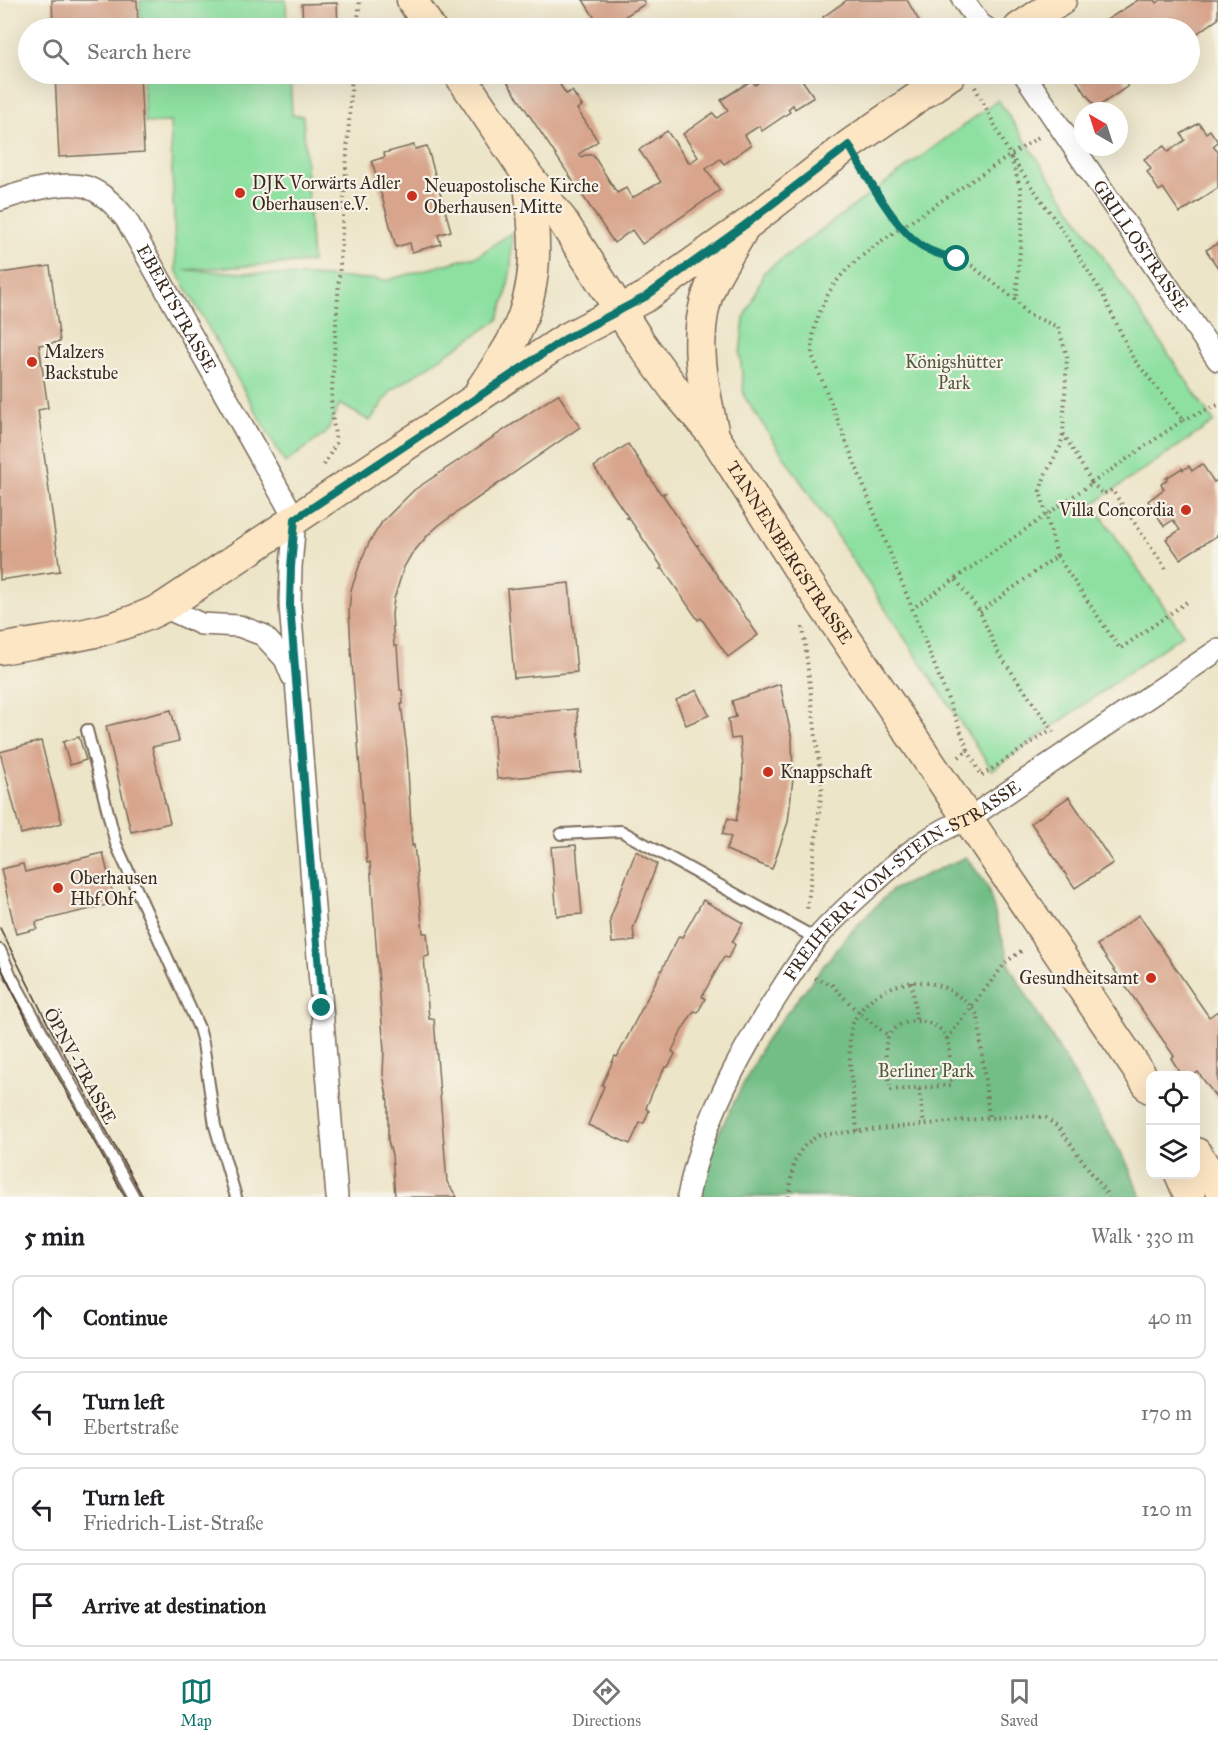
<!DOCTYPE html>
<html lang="en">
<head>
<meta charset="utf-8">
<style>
  body { margin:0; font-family:"IM FELL Great Primer",serif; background:#f2f2f2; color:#202124 }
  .controls { position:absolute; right:18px; bottom:18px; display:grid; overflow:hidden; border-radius:12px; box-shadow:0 6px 24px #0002 }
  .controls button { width:54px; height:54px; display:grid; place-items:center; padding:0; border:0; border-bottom:2px solid #e0e0e0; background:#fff; color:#202124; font:30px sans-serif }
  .compass { position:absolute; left:1074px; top:102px; width:54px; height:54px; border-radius:50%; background:#fff; box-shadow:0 6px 24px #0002; rotate:321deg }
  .stop { position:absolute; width:18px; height:18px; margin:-14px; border:4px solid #0f766e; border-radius:50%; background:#fff }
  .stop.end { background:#0f766e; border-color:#fff; box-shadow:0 2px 6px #0008 }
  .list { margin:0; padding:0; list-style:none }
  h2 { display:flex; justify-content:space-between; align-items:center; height:78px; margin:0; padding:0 24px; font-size:26px }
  h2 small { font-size:20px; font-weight:400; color:#757577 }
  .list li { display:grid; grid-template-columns:39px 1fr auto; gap:18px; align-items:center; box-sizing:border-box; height:84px; margin:0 12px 12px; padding:0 12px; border:2px solid #e0e0e0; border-radius:12px }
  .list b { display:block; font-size:22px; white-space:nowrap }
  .list p { margin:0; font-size:20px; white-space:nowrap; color:#757577 }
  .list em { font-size:20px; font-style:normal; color:#757577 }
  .icon { flex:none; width:33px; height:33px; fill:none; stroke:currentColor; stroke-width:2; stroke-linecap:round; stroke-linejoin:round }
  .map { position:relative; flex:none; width:1218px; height:1197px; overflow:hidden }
  .search { position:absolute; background:#fff; box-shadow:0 6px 24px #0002; left:18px; right:18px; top:18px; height:66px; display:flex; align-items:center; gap:15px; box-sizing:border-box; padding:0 21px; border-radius:33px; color:#757577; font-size:22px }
  .sheet { height:462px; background:#fff }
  nav { display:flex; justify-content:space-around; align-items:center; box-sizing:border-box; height:84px; border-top:2px solid #e0e0e0; background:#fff; font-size:16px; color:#757577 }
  nav a { display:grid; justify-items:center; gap:3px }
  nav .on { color:#0f766e }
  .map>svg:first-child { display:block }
</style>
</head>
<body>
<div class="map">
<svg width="1218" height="1197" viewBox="0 0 1218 1197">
  <rect width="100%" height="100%" fill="#f7f3e8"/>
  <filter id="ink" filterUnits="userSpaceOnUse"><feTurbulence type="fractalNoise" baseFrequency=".0167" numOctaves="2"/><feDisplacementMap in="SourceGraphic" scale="12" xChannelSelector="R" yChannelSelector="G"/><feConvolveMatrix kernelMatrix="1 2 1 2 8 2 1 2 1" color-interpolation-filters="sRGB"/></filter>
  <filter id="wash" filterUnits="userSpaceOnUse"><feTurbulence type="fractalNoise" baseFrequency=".008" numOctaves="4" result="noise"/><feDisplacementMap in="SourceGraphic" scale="24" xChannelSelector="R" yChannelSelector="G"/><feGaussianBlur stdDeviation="1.35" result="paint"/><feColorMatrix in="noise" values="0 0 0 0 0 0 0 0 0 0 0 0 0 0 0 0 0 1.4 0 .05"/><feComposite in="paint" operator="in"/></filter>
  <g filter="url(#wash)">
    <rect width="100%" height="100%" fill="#ede5c8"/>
    <g fill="#8de0a0" stroke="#64855f" stroke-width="1.5">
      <path d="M140 0H286L287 28H141Z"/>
      <path d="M143 74H290L292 115 303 116 312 262 184 270 388 280 479 255 512 232 511 267 506 296 498 320 391 391 370 421 340 404 326 433 285 463 176 270 170 122 145 123Z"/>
      <path d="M998 100 1214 422 1093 504 1183 634 992 770 744 396 740 354 744 319 764 272Z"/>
    </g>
    <path fill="#72be86" stroke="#567452" stroke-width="1.5" d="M966 857 987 885 1011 969 1126 1161 1141 1197H702L704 1162 765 1041 846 937 892 890Z"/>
    <g id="blocks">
      <g fill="#d8a58c">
        <path d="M52 0H137L138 28H53Z"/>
        <path d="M583 0H643L645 4 616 22 613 17 600 26Z"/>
        <path d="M847 0H907L923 28H830L823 17Z"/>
        <path d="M1138 0H1155L1157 3 1161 0H1218V19L1190 38V28H1174L1173 26 1169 28H1094Z"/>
        <path d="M337 3 338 28H303L302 4Z"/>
        <path d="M55 74H140L144 152 59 157Z"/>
        <path d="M502 74H553L566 94 572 91 582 106 577 109 598 141 579 154 581 157 585 155H593L617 193 626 188 632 198 661 182 639 150 667 131 689 163 698 157 683 134 713 113 717 118 728 110 721 100 752 80 755 85 766 77 763 74H798L814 97 795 109 793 105 788 109 790 112 762 131 759 126 745 135 751 145 724 164 720 159 706 169 720 190 642 244 632 230 614 243Z"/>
        <path d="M1072 74H1125L1121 76 1128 86 1096 108Z"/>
        <path d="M1199 123 1206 133 1210 130 1218 142 1213 146 1218 152V188L1180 213 1163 188 1159 191 1147 172 1151 169 1144 159 1164 146 1168 152 1185 140 1181 134Z"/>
        <path d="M414 145 415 149 427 146 451 231 438 235 441 244 412 252 410 243 396 247 372 161 385 157 384 153Z"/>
        <path d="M1218 243V268L1206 250Z"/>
        <path d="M50 266 60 342 39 345 48 408 38 410 60 571 0 580V273Z"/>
        <path d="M558 394 580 427 439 525 428 535 411 555 404 567 394 599 392 614 394 646H397L400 690H402L403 704H401L407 750 412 846 414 845 423 933H427L429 956 424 957 429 1019H434L447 1182 457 1197H395L392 1155 388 1141V1102L383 1074 384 1051 370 862 367 863 351 649 349 610 351 590 362 558 370 541 382 522 414 490Z"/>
        <path d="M628 444 661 494 665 493 663 495 696 545H699L697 546 758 635 728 657 701 618 698 620 663 569H660L662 567 629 518H626L628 517 594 467Z"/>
        <path d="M1202 464 1214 482 1218 480V535L1180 559 1166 539 1180 530 1173 520 1164 526 1148 501 1164 489 1161 484 1167 480 1166 478 1182 468 1183 470 1189 466 1192 471Z"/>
        <path d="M569 583 577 672 514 678 507 589Z"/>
        <path d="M780 684 792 739 793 778 788 822 772 869 726 850 731 837 722 834 728 818 736 821 742 790 743 766 740 738 731 739 728 719 736 717 732 701Z"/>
        <path d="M697 690 709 715 686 725 676 700Z"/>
        <path d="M577 709 581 772 497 779 492 716Z"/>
        <path d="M171 710 179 741 152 747 170 823 131 832 106 726Z"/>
        <path d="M79 737 86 760 70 765 63 742Z"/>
        <path d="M41 741 62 823 21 834 0 752Z"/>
        <path d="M1069 797 1113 863 1075 888 1031 823Z"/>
        <path d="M576 845 582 914 557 916 551 847Z"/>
        <path d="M636 851 657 864 633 929 635 941 612 943 610 919Z"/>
        <path d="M103 853 115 903 36 922 37 929 16 934 1 869 23 864 25 872Z"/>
        <path d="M703 900 743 923 732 942 735 945 728 958 724 957 702 996 705 999 698 1012 694 1011 682 1030 672 1051 675 1054 668 1067H665L653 1091 646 1108 649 1111 644 1123H640L630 1144 588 1125 604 1086 602 1085 615 1056 617 1057 679 936 682 937Z"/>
        <path d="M1139 915 1209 1017 1218 1011V1100L1198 1072 1192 1076H1182L1171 1058 1174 1056 1097 945Z"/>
      </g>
    </g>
  </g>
  <g filter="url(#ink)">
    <use href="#blocks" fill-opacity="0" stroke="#796b5a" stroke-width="1.5"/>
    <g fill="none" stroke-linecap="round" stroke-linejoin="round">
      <defs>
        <g id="lane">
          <path d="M87 730 116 844 199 1028 203 1043 215 1126 236 1197"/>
          <path d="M561 834 621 831 817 939"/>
          <path d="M0 950 11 976 134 1197"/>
        </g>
        <g id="street">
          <path d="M963 0 980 24 986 28"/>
          <path id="s1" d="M1024 74 1218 360"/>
          <path id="s2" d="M0 200C22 192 64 180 87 187 103 193 116 206 126 219L295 519 291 567 290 605 337 1197"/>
          <path d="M164 607 201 624 239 626 263 635 285 659 292 676"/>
          <path id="s3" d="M688 1197C702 1123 738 1056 779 993 791 974 804 954 818 937 836 916 857 898 877 880 905 855 932 832 968 819L1218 650"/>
        </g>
        <g id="secondary">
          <path d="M412 0 430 28"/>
          <path d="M1019 28 1061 0"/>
          <path id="s4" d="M459 74 528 176 562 220 640 342 676 391 714 436 796 565 1150 1088"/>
          <path d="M481 389C491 374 502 359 511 343 541 287 536 238 528 177"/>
          <path d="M713 430C702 383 691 328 713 281 721 265 732 249 741 233"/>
          <path d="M0 649C56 639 113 634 164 607L565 339 645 297 745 226 849 145 951 74"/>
          <path d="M1196 1153 1218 1186"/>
          <path d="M1180 1174 1190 1197"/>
        </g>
      </defs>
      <use href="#lane" stroke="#796b5a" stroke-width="14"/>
      <use href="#street" stroke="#796b5a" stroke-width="24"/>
      <use href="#secondary" stroke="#796b5a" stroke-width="33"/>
      <g stroke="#796b5a" stroke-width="4" stroke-dasharray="1.5 4.5" stroke-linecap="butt">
        <path d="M357 28 360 0"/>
        <path d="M975 87 1010 155 1067 237 1103 295 1133 358 1183 420 1092 483 1103 494 1112 490 1166 569"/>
        <path d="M1011 158 1020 187 1023 211 1016 299"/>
        <path d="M863 170 902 227 913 239 933 252 957 259 972 266 1016 300 1027 314 1058 327 1067 356 1063 433 1092 483 913 608"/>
        <path d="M1183 420 1218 405"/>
        <path d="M324 465 336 443 331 405 352 74"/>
        <path d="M1057 556 1120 649 1188 601"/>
        <path d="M956 580 980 612 997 651 1055 734"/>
        <path d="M980 612 1057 556 1040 491 1045 475 1060 447 1063 434"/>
        <path d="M803 627 822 788 807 911"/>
        <path d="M968 750 981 776 1052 729"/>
        <path d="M959 757 968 750 812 355C811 330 820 307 833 286 854 256 895 232 925 212 963 186 1002 161 1040 136"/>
        <path d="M815 978 832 985 859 1013 889 1036"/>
        <path d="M912 982 916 1020"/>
        <path d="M947 1039 1006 962 1024 949"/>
        <path d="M919 1088 951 1085C950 1075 951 1048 947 1039 937 1014 890 1015 886 1044 884 1058 889 1076 890 1090L919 1088 924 1125"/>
        <path d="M857 1131C855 1106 845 1047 852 1026 855 1015 865 1004 874 997 911 971 952 980 978 1016L989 1118"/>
        <path d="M789 1197C793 1167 791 1152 819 1135L989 1118 1032 1116 1046 1118 1059 1128 1109 1197"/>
      </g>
      <use href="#lane" stroke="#fff" stroke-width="10"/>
      <use href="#street" stroke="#fff" stroke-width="21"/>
      <use href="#secondary" stroke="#fce6c4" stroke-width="30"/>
      <g stroke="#3b2a1e" stroke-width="1.5">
        <path d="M0 928 48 1024 143 1197"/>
        <path d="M0 965 29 1025 125 1197"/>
      </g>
    </g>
  </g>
  <g fill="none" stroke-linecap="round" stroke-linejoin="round" filter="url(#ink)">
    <path stroke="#0f766e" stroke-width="8" d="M322 1008 290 605 291 567 295 519 565 339 645 297 745 225 849 145C865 174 895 229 922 246 932 253 945 256 957 259"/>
  </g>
  <g fill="#c8321e" stroke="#f7f3e8" stroke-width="2">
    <circle cx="240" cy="193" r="6"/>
    <circle cx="412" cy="196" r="6"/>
    <circle cx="32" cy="362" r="6"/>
    <circle cx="1186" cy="510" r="6"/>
    <circle cx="768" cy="772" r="6"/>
    <circle cx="58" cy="888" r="6"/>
    <circle cx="1151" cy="978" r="6"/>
  </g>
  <g text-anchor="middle" stroke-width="4.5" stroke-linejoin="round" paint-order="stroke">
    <g font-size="18" fill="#3b2a1e" stroke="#f7f3e8" text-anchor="start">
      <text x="252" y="189">DJK Vorwärts Adler<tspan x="252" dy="21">Oberhausen e.V.</tspan></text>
      <text x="424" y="192">Neuapostolische Kirche<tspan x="424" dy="21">Oberhausen-Mitte</tspan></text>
      <text x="44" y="358">Malzers<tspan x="44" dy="21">Backstube</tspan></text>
      <text x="1174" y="516" text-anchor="end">Villa Concordia</text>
      <text x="780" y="778">Knappschaft</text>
      <text x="70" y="884">Oberhausen<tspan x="70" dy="21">Hbf Ohf</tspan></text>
      <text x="1139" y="984" text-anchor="end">Gesundheitsamt</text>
    </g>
    <g font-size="18" fill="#3b2a1e" stroke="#f7f3e8">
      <text dy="6" stroke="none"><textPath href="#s1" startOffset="208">GRILLOSTRASSE</textPath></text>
      <text dy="6" stroke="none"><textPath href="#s2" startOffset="243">EBERTSTRASSE</textPath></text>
      <text dy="6" stroke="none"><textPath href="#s4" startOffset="582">TANNENBERGSTRASSE</textPath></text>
      <text dy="6" stroke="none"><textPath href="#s3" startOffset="394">FREIHERR-VOM-STEIN-STRASSE</textPath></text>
      <text transform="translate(80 1066) rotate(61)" y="6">ÖPNV-TRASSE</text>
    </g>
    <g font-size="18" fill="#50583e" stroke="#f7f3e8">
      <text x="954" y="368">Königshütter<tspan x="954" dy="21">Park</tspan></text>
      <text x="926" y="1077">Berliner Park</text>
    </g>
  </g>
</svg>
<div class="controls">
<button><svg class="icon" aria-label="locate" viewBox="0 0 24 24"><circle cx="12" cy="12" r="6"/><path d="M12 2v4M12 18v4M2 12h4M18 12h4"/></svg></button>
<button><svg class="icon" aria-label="layers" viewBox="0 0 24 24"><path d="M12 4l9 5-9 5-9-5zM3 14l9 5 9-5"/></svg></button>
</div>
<svg class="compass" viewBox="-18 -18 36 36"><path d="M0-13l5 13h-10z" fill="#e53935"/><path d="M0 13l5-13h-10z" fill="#757577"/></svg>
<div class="stop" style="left:957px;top:259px"></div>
<div class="stop end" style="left:322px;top:1008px"></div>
<div class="search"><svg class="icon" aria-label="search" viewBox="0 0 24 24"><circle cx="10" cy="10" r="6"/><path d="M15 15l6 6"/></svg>Search here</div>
</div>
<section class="sheet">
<h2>5 min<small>Walk · 330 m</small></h2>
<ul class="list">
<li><svg class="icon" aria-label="ahead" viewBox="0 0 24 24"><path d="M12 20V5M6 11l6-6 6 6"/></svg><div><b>Continue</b></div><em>40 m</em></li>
<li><svg class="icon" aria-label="left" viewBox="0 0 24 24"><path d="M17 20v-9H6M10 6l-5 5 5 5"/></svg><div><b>Turn left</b><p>Ebertstraße</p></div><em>170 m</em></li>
<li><svg class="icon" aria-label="left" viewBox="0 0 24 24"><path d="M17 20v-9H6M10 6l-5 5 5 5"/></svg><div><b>Turn left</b><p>Friedrich-List-Straße</p></div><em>120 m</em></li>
<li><svg class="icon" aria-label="arrive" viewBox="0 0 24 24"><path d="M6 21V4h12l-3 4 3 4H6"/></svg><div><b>Arrive at destination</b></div></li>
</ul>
</section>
<nav>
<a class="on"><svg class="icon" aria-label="map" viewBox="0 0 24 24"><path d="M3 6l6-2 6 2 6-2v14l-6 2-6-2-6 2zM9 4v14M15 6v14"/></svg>Map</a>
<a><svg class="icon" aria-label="directions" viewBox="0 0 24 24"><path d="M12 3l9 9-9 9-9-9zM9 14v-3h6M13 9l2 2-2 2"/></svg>Directions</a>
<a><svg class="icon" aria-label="saved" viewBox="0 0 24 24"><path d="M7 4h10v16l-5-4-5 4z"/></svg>Saved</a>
</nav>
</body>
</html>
